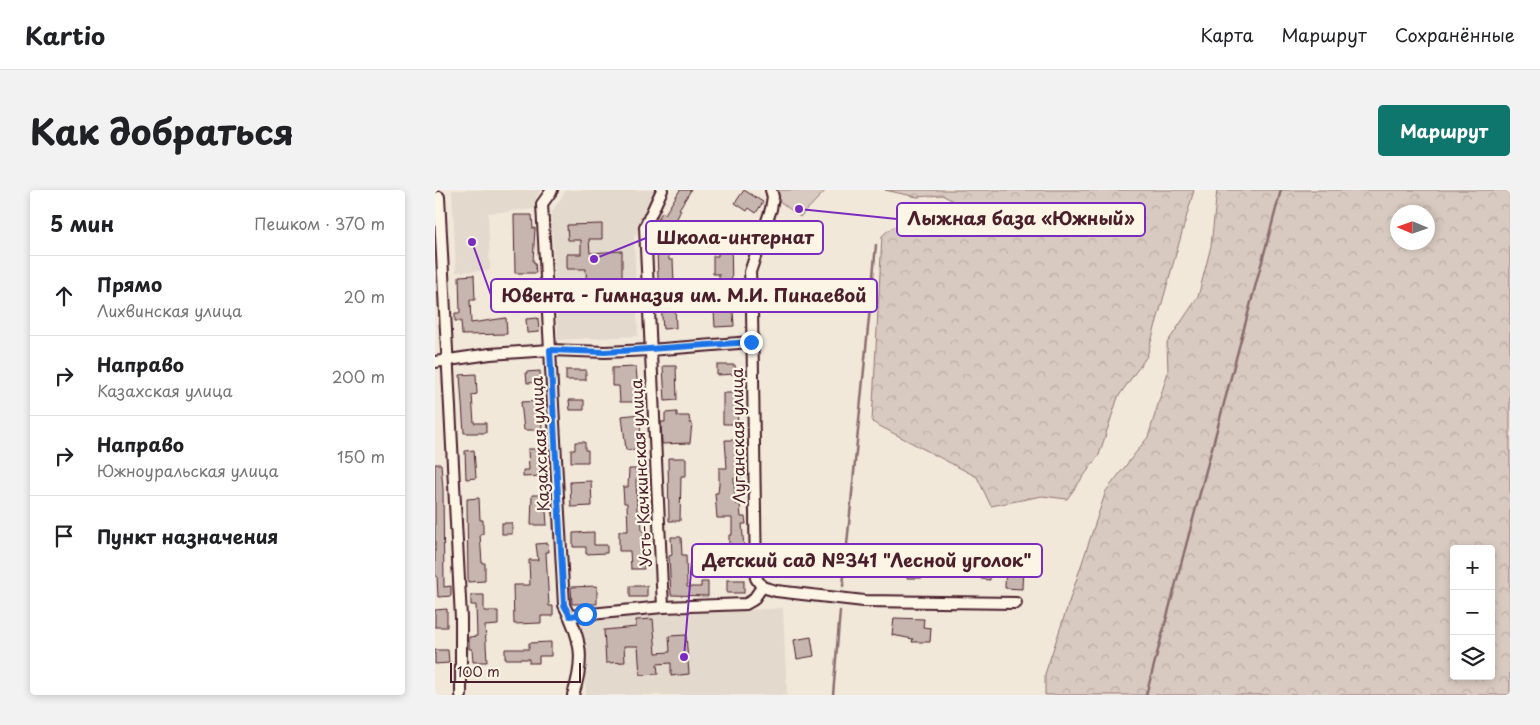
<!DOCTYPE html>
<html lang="ru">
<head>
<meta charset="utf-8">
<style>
  body { margin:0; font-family:"Playpen Sans",sans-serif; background:#f2f2f2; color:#202124 }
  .controls { position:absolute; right:15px; bottom:15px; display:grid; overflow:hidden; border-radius:5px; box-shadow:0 2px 8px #0003 }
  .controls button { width:45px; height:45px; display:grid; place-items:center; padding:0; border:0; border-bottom:1px solid #e0e0e0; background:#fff; color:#202124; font:25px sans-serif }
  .compass { position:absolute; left:955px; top:15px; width:45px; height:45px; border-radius:50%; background:#fff; box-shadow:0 2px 8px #0003; rotate:272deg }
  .scale { position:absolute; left:15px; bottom:12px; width:131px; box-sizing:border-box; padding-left:5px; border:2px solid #4a1f2b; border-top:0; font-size:14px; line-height:18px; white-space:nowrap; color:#4a1f2b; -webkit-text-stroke:4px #fcf5e5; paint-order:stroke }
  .stop { position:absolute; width:15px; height:15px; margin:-11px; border:4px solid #1a73e8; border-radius:50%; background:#fff }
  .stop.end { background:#1a73e8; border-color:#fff; box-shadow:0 1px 5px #0008 }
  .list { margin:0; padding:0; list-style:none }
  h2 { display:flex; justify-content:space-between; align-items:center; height:65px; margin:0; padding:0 20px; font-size:21px }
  h2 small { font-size:16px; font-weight:400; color:#757577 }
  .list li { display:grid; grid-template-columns:32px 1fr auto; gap:15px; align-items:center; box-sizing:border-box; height:80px; padding:0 20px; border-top:1px solid #e0e0e0 }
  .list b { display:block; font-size:19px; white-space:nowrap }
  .list p { margin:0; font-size:16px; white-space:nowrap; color:#757577 }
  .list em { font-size:16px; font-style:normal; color:#757577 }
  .icon { flex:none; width:28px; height:28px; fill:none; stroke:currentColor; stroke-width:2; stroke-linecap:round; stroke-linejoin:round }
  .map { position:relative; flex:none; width:1075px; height:505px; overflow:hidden; border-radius:5px }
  header { display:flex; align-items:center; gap:30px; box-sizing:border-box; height:70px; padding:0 25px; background:#fff; border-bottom:1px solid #e0e0e0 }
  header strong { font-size:24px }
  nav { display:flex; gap:28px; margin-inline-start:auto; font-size:18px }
  .intro { display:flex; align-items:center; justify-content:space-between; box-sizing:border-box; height:120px; padding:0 30px }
  h1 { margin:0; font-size:35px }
  .button { padding:12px 22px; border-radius:5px; background:#0f766e; color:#fff; font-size:18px; font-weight:700 }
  main { display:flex; gap:30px; padding:0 30px }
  aside { flex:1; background:#fff; border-radius:5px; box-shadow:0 2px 8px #0003 }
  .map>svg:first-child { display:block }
</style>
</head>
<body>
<header>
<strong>Kartio</strong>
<nav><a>Карта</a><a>Маршрут</a><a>Сохранённые</a></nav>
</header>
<div class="intro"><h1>Как добраться</h1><a class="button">Маршрут</a></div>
<main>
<aside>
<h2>5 мин<small>Пешком · 370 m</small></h2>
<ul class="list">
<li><svg class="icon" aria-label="ahead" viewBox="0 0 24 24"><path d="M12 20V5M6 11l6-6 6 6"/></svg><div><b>Прямо</b><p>Лихвинская улица</p></div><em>20 m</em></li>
<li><svg class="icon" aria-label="right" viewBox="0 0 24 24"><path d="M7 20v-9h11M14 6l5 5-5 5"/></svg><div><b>Направо</b><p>Казахская улица</p></div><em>200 m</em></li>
<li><svg class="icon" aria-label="right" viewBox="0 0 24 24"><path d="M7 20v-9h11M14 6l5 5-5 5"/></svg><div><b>Направо</b><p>Южноуральская улица</p></div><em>150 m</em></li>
<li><svg class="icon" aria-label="arrive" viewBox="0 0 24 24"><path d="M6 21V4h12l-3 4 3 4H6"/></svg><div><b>Пункт назначения</b></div></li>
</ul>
</aside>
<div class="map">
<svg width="1075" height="505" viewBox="0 0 1075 505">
  <defs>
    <pattern id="forest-crowns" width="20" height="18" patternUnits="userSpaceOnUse" patternTransform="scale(1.25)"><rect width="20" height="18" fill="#d8cac0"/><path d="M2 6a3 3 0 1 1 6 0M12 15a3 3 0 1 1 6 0" fill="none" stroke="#bbada5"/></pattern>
  </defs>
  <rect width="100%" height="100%" fill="#f1e8da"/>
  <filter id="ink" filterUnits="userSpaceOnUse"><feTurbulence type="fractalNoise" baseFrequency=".02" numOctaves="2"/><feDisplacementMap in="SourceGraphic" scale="10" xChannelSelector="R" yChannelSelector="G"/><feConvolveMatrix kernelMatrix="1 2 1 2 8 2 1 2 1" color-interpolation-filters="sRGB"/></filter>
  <g filter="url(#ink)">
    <g fill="#e4d9cd">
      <path d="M17 0H106L101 8V19L53 23 55 81 21 82Z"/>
      <path d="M131 0H221L199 48 203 146 123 150 116 23Z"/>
      <path d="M348 418 352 505H151L146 429Z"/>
    </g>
    <g fill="url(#forest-crowns)" stroke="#917476" fill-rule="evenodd">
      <path d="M450 0H759L712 166 683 207 664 265 632 309 607 306 556 316 542 287 437 232 447 46C469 24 495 29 522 36L537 21 507 5 482 7Z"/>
      <path d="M782 0H1075V505H610V484L671 301 713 247 733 182 732 153 763 107 776 56ZM962 22H992V52H962ZM1019 359H1056V486H1019Z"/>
    </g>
    <path fill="#d8cac0" stroke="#917476" d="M344 0H391L365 27 343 10Z"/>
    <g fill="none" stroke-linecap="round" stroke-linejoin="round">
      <g stroke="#8b6d6f" stroke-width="2.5">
        <path d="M408 396 441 55"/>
        <path d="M398 505 405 421"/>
        <path d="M711 505 846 0"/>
      </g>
    </g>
    <g fill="#c7b6af" stroke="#4a1f2b">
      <path d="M245 0H256L244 19 246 20 233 47 234 70H238L241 138 228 139 226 115H224L221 33 227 22 230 24Z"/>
      <path d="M309 0 328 12 321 23 314 18 312 21 300 13Z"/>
      <path d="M79 25H97L98 39 100 38 98 72H100L101 83H80Z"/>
      <path d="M167 34V49H154L155 63 187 61V104L152 106 151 79H132V64H146V50H133L132 35Z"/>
      <path d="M284 40 296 41 297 106H284V84H278V66H283Z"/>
      <path d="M39 85 40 110H35L36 133 71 128 72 144 27 145 26 131H20V123H25L24 86Z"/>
      <path d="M298 120 299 136 280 137 279 121Z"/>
      <path d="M103 128 104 142 92 143 91 129Z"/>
      <path d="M282 175H300L301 184 282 185Z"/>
      <path d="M228 176H241L242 210 230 211Z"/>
      <path d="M201 177 204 212H185L184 196H177V178Z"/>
      <rect x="131" y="180" width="20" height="10"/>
      <path d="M105 181 106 192 92 193 91 182Z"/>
      <path d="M41 184 42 204 37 205 39 233H51V243H29L25 185Z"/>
      <path d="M288 203H301L303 234H288Z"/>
      <path d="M134 210H149V220H135Z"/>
      <path d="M106 211 107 240H89L86 212Z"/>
      <path d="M242 222V226H254L255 233H257L255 253 227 254 226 232H230V223Z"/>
      <path d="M205 224 206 259 191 260 187 226Z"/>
      <path d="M290 250H302L303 277H307V288H299L300 314H305L306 327H310L311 334H307L310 371H290V360H294V345H297V328H282L280 303H283L284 294V278H292Z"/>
      <path d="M140 252H150V260H153V272H136V260H140Z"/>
      <path d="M93 259H106L108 286 88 287V280H94Z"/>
      <path d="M39 260 41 288 31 289 30 261Z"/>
      <path d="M233 268H251V286H246L245 331H234Z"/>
      <path d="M0 274H6L8 299 9 397 16 396V406L3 407 2 386H0Z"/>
      <path d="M194 279H205V289H201L202 321H206L207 341H213V360L208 361 209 379H196L195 361H184V341H193L192 313H189L188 297H193Z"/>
      <path d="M156 291 157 316 136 317 135 292Z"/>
      <path d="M97 305H110L112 335H96Z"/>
      <path d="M44 308 45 330H48V344H45L47 373H50V391L33 392 32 309Z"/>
      <rect x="67" y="333" width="10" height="11"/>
      <path d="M159 342V355H172V363L151 364V357H138V343Z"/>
      <path d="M236 347H246L247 365H251L252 397H266V392H273V406L236 405 234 366 237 365Z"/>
      <path d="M113 353 114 362H111L113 399 114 416H118V426H106V433L79 434 78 395H95L94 370H103L101 354Z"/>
      <path d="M571 373 588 374 587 399 570 398Z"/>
      <path d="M473 376H488V388H472Z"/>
      <path d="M508 378 525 379 524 388 508 387Z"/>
      <path d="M547 379H555V390L546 389Z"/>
      <rect x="292" y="390" width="17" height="13"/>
      <path d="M162 396V414H137L136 397Z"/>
      <rect x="195" y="396" width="17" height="11"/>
      <path d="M36 405H49V421H63V435L50 436 52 472H38L37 459H34V447L42 446 41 415H36Z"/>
      <path d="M12 419V437H0V420Z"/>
      <path d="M459 428 489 429 488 437 496 438 495 452H477L478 449 457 445Z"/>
      <path d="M218 429 221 463 235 462 234 446 251 445 254 484 236 486V473L222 474 223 484 205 485 203 456H189L190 472 171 473 169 440 201 437V430Z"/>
      <path d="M376 447 379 466 362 469 359 450Z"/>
      <path d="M116 452V466H104V473H94V469H70V459H94V453Z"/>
      <path d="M0 460H13L14 473 0 474Z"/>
    </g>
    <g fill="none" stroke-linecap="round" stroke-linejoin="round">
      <defs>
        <g id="street">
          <path d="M117 0 107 14 129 415C146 448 150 469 138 505"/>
          <path d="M227 0 210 37 228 417"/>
          <path d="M4 7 26 428V505"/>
          <path d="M0 172 55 164 115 160 170 162 215 160 316 152"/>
          <path d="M327 397 321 388 317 120 315 82 336 19 338 7 336 0"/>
          <path d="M135 426 228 417 311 414 318 410 327 397 341 401 429 411 581 413"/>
        </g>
      </defs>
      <use href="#street" stroke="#4a1f2b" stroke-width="14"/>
      <use href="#street" stroke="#fcf5e5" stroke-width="10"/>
    </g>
  </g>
  <g fill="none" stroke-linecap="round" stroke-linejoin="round" filter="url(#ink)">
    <path stroke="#1a73e8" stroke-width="6" d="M150 424 135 426 129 415 115 160 170 162 316 152"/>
  </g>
  <g text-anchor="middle" stroke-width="4.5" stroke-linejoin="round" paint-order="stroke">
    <g font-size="16" fill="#4a1f2b" stroke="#fcf5e5">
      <text transform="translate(303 246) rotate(-91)" y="6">Луганская улица</text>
      <text transform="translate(105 254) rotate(-93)" y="6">Казахская улица</text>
      <text transform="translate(206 283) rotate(-93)" y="6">Усть-Качкинская улица</text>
    </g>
  </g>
  <path fill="none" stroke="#7b2cbf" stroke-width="2" d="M364 19L462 29M159 69L211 48M37 52L56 105M249 467L257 370"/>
  <g fill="#7b2cbf" stroke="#fcf5e5" stroke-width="2">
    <circle cx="364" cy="19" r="5"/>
    <circle cx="159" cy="69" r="5"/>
    <circle cx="37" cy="52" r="5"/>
    <circle cx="249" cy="467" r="5"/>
  </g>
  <g fill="#fcf5e5" stroke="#7b2cbf" stroke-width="2">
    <rect x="462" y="13" width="248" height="33" rx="5"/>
    <rect x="211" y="31" width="177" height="33" rx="5"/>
    <rect x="56" y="89" width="386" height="33" rx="5"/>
    <rect x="257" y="354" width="350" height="33" rx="5"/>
  </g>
  <g font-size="18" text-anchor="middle" font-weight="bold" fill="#4a1f2b">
    <text x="586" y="35">Лыжная база «Южный»</text>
    <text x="300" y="54">Школа-интернат</text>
    <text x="249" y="112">Ювента - Гимназия им. М.И. Пинаевой</text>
    <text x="432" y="377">Детский сад №341 "Лесной уголок"</text>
  </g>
</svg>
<div class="controls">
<button>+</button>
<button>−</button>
<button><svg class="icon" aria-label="layers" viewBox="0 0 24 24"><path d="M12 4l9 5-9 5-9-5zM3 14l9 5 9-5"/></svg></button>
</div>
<svg class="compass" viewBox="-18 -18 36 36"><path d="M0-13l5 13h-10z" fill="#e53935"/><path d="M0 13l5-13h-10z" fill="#757577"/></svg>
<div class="scale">100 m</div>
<div class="stop" style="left:150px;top:424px"></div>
<div class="stop end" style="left:316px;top:152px"></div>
</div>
</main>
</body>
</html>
